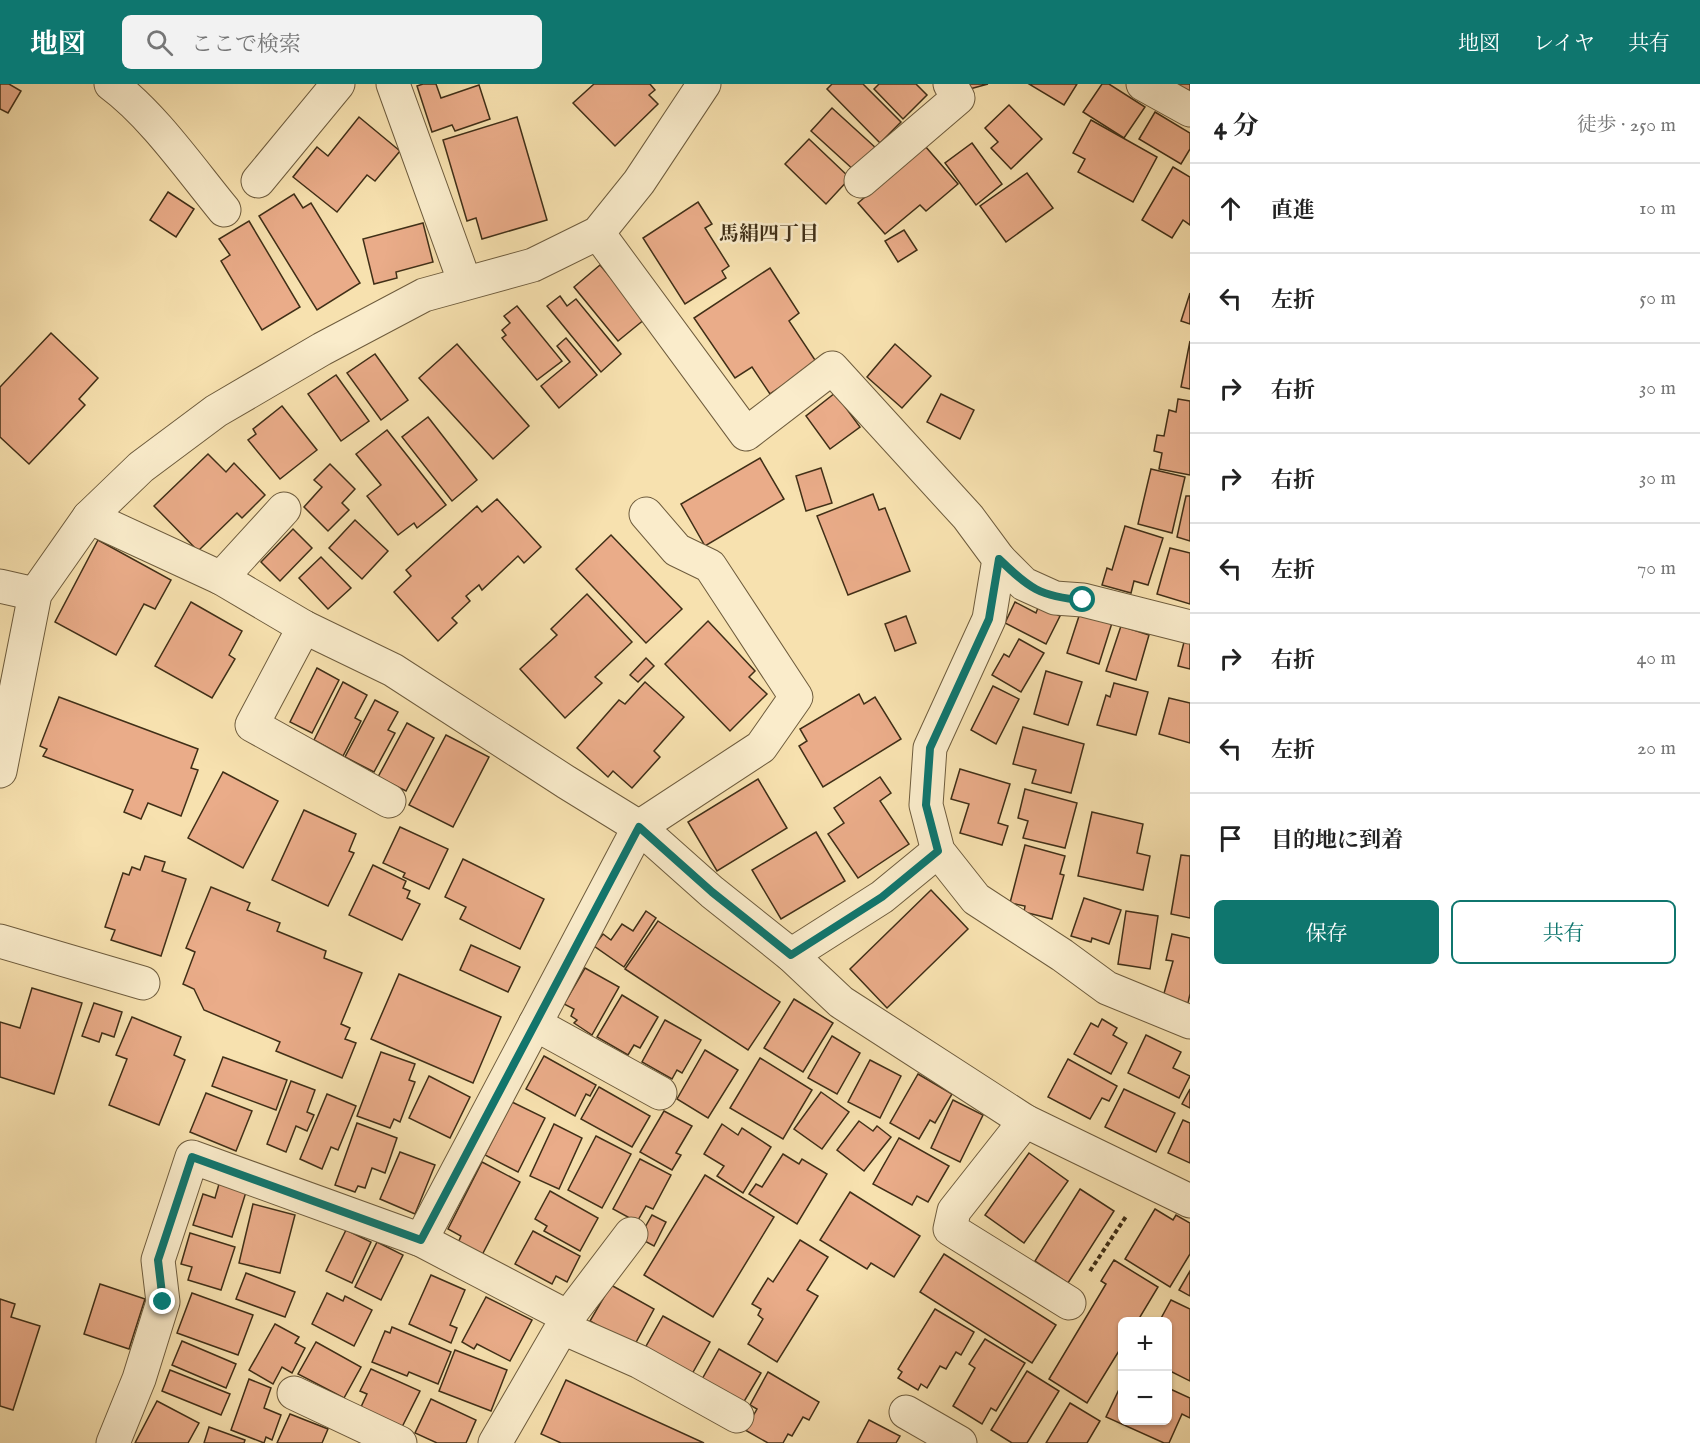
<!DOCTYPE html>
<html lang="ja">
<head>
<meta charset="utf-8">
<style>
  body { margin:0; font-family:"IM FELL English","Noto Serif JP",serif; background:#f2f2f2; color:#222 }
  .controls { position:absolute; right:18px; bottom:18px; display:grid; overflow:hidden; border-radius:9px; box-shadow:0 2px 4px #0004 }
  .controls button { width:54px; height:54px; display:grid; place-items:center; padding:0; border:0; border-bottom:2px solid #e0e0e0; background:#fff; color:#222; font:30px sans-serif }
  .stop { position:absolute; width:18px; height:18px; margin:-14px; border:4px solid #0f766e; border-radius:50%; background:#fff }
  .stop.end { background:#0f766e; border-color:#fff; box-shadow:0 2px 6px #0008 }
  .list { margin:0; padding:0; list-style:none }
  h2 { display:flex; justify-content:space-between; align-items:center; height:78px; margin:0; padding:0 24px; font-size:26px }
  h2 small { font-size:20px; font-weight:400; color:#767676 }
  .list li { display:grid; grid-template-columns:39px 1fr auto; gap:18px; align-items:center; box-sizing:border-box; height:90px; padding:0 24px; border-top:2px solid #e0e0e0 }
  .list b { display:block; font-size:22px; white-space:nowrap }
  .list em { font-size:20px; font-style:normal; color:#767676 }
  .actions { display:flex; gap:12px; padding:18px 24px }
  .actions a { flex:1; padding:14px 0; border:2px solid #0f766e; border-radius:9px; text-align:center; font-size:21px; color:#0f766e }
  .actions .main { background:#0f766e; color:#fff }
  .icon { flex:none; width:33px; height:33px; fill:none; stroke:currentColor; stroke-width:2; stroke-linecap:round; stroke-linejoin:round }
  .map { position:relative; flex:none; width:1190px; height:1359px; overflow:hidden }
  header { display:flex; align-items:center; gap:36px; box-sizing:border-box; height:84px; padding:0 30px; background:#0f766e; color:#fff }
  header strong { font-size:28px }
  nav { display:flex; gap:33px; margin-inline-start:auto; font-size:21px }
  .search { width:420px; height:54px; background:#f2f2f2; display:flex; align-items:center; gap:15px; box-sizing:border-box; padding:0 21px; border-radius:9px; color:#767676; font-size:22px }
  main { display:flex }
  aside { flex:1; background:#fff }
  .map>svg:first-child { display:block }
</style>
</head>
<body>
<header>
<strong>地図</strong>
<div class="search"><svg class="icon" aria-label="search" viewBox="0 0 24 24"><circle cx="10" cy="10" r="6"/><path d="M15 15l6 6"/></svg>ここで検索</div>
<nav><a>地図</a><a>レイヤ</a><a>共有</a></nav>
</header>
<main>
<div class="map">
<svg width="1190" height="1359" viewBox="0 0 1190 1359">
  <rect width="100%" height="100%" fill="#f7e1af"/>
  <filter id="stains"><feTurbulence type="fractalNoise" baseFrequency=".00333" numOctaves="4"/><feColorMatrix values="0 0 0 0 .2 0 0 0 0 .09 0 0 0 0 .02 0 0 0 .5 -.17"/></filter>
  <radialGradient id="worn" r=".72"><stop offset=".6" stop-color="#630" stop-opacity="0"/><stop offset="1" stop-color="#630" stop-opacity=".3"/></radialGradient>
  <g fill="#eaac89" stroke="#402f17" stroke-width="1.5">
    <path d="M0 0H9L21 7 8 29 0 25Z"/>
    <path d="M423 0H436L441 14 479 1 490 35 455 47 452 41 432 48 417 2Z"/>
    <path d="M594 0H650L655 6 649 11 658 20 615 62 573 19Z"/>
    <path d="M832 0H863L901 38 880 59 827 5Z"/>
    <path d="M879 0H916L927 11 903 35 874 5Z"/>
    <path d="M965 0H988L966 6Z"/>
    <path d="M1029 0H1077L1064 21Z"/>
    <path d="M1102 0H1109L1145 23 1124 54 1083 28Z"/>
    <path d="M1176 0H1190V8Z"/>
    <path d="M1009 21 1042 55 1011 85 991 64 998 58 985 44Z"/>
    <path d="M832 24 877 65 856 88 811 47Z"/>
    <path d="M1155 28 1190 49V65L1181 80 1139 55Z"/>
    <path d="M359 33 400 67 375 97 367 91 337 128 293 93 317 63 328 72Z"/>
    <path d="M517 33 547 136 482 155 476 134 467 137 443 56Z"/>
    <path d="M1091 36 1157 73 1133 118 1078 88 1085 75 1073 69Z"/>
    <path d="M809 55 850 94 826 120 785 80Z"/>
    <path d="M972 59 1002 100 976 121 945 79Z"/>
    <path d="M925 62 958 100 926 127 920 121 885 150 858 119Z"/>
    <path d="M1173 83 1190 93V141L1183 136 1172 154 1142 136Z"/>
    <path d="M1027 89 1053 124 1006 158 980 122Z"/>
    <path d="M168 108 194 125 176 153 150 136Z"/>
    <path d="M294 110 303 124 311 119 360 199 317 226 259 132Z"/>
    <path d="M698 118 712 140 705 144 729 182 722 187 726 194 685 220 643 154Z"/>
    <path d="M249 137 300 223 262 246 221 177 230 171 219 155Z"/>
    <path d="M423 139 433 178 396 188 397 194 374 200 363 155Z"/>
    <path d="M904 146 917 166 898 178 885 157Z"/>
    <path d="M600 181 645 235 618 257 574 203Z"/>
    <path d="M770 184 799 229 789 237 817 279 770 310 752 283 735 294 694 234Z"/>
    <path d="M1190 209V240L1181 237Z"/>
    <path d="M560 212 567 222 576 215 621 270 601 288 547 222Z"/>
    <path d="M517 222 562 277 537 296 502 254 506 251 502 246 510 239 504 232Z"/>
    <path d="M51 249 98 294 79 315 85 321 29 380 0 353V303Z"/>
    <path d="M566 254 597 291 559 324 541 302 570 278 557 262Z"/>
    <path d="M1190 257V305L1181 303Z"/>
    <path d="M457 260 529 342 493 375 419 294Z"/>
    <path d="M895 260 931 292 902 324 867 293Z"/>
    <path d="M375 270 408 316 381 336 347 289Z"/>
    <path d="M336 291 369 337 341 357 308 310Z"/>
    <path d="M835 309 860 343 830 365 806 332Z"/>
    <path d="M941 310 974 326 960 355 927 338Z"/>
    <path d="M1178 315 1190 317V391L1159 385 1162 369 1154 367 1157 351 1164 352 1169 326 1176 328Z"/>
    <path d="M282 322 317 366 280 395 248 356 256 350 253 345Z"/>
    <path d="M428 333 477 396 452 417 402 353Z"/>
    <path d="M387 346 446 421 417 444 414 439 398 451 367 412 381 401 356 370Z"/>
    <path d="M208 370 226 388 234 379 265 411 242 434 237 429 198 467 154 422Z"/>
    <path d="M760 374 784 415 705 462 681 420Z"/>
    <path d="M330 380 355 405 342 419 349 426 328 447 304 423 322 403 314 396Z"/>
    <path d="M821 384 832 419 806 427 796 392Z"/>
    <path d="M1151 385 1185 393 1172 449 1138 440Z"/>
    <path d="M873 410 879 426 885 424 910 487 848 511 817 432Z"/>
    <path d="M1186 412H1190V457L1177 453Z"/>
    <path d="M497 415 541 463 524 479 518 472 482 506 479 501 466 512 470 517 452 534 457 539 438 557 394 508 411 492 406 486 477 422 482 428Z"/>
    <path d="M355 436 388 467 362 495 329 464Z"/>
    <path d="M1125 442 1163 454 1148 501 1134 497 1131 509 1102 501 1107 484 1112 486Z"/>
    <path d="M293 445 312 464 280 497 261 478Z"/>
    <path d="M611 451 682 525 646 559 576 485Z"/>
    <path d="M98 456 171 496 155 525 144 520 116 571 55 538Z"/>
    <path d="M1170 464 1190 469V520L1157 510Z"/>
    <path d="M321 473 351 504 328 525 299 494Z"/>
    <path d="M587 510 632 558 595 593 602 599 565 634 520 585 557 551 551 545Z"/>
    <path d="M191 518 242 547 229 571 235 575 212 614 155 582Z"/>
    <path d="M1015 518 1036 529 1039 521 1060 532 1046 560 1005 539Z"/>
    <path d="M1080 529 1112 539 1099 580 1067 569Z"/>
    <path d="M906 532 916 559 895 567 885 540Z"/>
    <path d="M708 537 755 587 749 593 767 610 730 647 665 580Z"/>
    <path d="M1121 542 1149 551 1136 596 1106 587Z"/>
    <path d="M1019 555 1044 569 1021 608 992 591 1004 570 1009 573Z"/>
    <path d="M1184 558 1190 559V585L1178 582Z"/>
    <path d="M646 574 654 582 638 598 630 591Z"/>
    <path d="M317 584 339 596 312 649 290 638Z"/>
    <path d="M1046 587 1082 598 1068 641 1034 630Z"/>
    <path d="M343 598 367 611 355 634 361 637 343 672 314 656Z"/>
    <path d="M645 598 684 633 654 667 660 673 632 704 613 687 608 693 577 664 619 616 625 620Z"/>
    <path d="M1114 599 1148 608 1136 651 1097 641 1106 611 1110 613Z"/>
    <path d="M993 602 1019 615 996 660 971 646Z"/>
    <path d="M859 610 864 620 875 613 901 655 823 703 799 662 807 657 800 645Z"/>
    <path d="M59 613 198 665 191 684 198 686 181 732 148 719 141 735 124 728 133 706 43 672 47 665 40 662Z"/>
    <path d="M1169 614 1190 619V659L1159 650Z"/>
    <path d="M375 616 398 628 388 646 395 649 374 688 345 673Z"/>
    <path d="M407 639 434 654 406 707 378 693Z"/>
    <path d="M1023 643 1084 660 1071 709 1032 699 1036 686 1013 680Z"/>
    <path d="M446 651 489 673 453 743 409 721Z"/>
    <path d="M960 685 1010 700 998 739 1008 742 1002 761 960 749 969 720 951 715Z"/>
    <path d="M223 688 278 717 243 784 188 754Z"/>
    <path d="M880 693 891 709 880 717 909 760 858 794 828 750 844 739 834 724Z"/>
    <path d="M758 695 787 744 717 787 688 738Z"/>
    <path d="M1025 705 1077 719 1065 764 1023 754 1028 737 1018 734Z"/>
    <path d="M304 726 356 750 349 767 354 769 328 822 272 796Z"/>
    <path d="M1092 728 1143 740 1137 769 1150 772 1143 806 1078 792Z"/>
    <path d="M400 743 448 765 429 805 403 793 405 789 383 779Z"/>
    <path d="M816 748 845 797 781 835 752 786Z"/>
    <path d="M1025 761 1065 772 1060 790 1064 791 1052 835 1024 828 1025 822 1010 819Z"/>
    <path d="M1181 771 1190 772V834L1171 830Z"/>
    <path d="M145 772 165 778 162 787 186 795 161 872 111 856 115 846 105 843 123 789 129 791 132 783 140 786Z"/>
    <path d="M463 775 544 815 520 865 460 835 466 823 445 813Z"/>
    <path d="M373 781 406 797 403 804 410 807 407 814 420 820 402 856 349 831Z"/>
    <path d="M211 803 250 819 247 826 280 839 277 847 326 867 324 874 362 889 341 940 350 944 345 955 356 959 342 994 276 967 280 958 204 926 194 905 183 900 195 868 186 864Z"/>
    <path d="M931 806 968 845 887 924 850 885Z"/>
    <path d="M1084 814 1121 826 1109 860 1092 854 1091 858 1071 852Z"/>
    <path d="M646 827 656 834 624 883 594 862 603 850 611 856 622 840 633 847Z"/>
    <path d="M1126 827 1158 832 1150 885 1118 880Z"/>
    <path d="M658 837 780 918 748 966 625 885Z"/>
    <path d="M1172 850 1190 854V910L1188 919 1163 913 1173 877 1166 876Z"/>
    <path d="M471 861 520 883 508 908 460 886Z"/>
    <path d="M585 884 619 903 592 951 574 939 577 936 571 932 574 925 564 920Z"/>
    <path d="M399 890 501 933 473 999 371 955Z"/>
    <path d="M32 904 82 919 54 1010 0 993V938L20 944Z"/>
    <path d="M622 911 658 933 640 964 634 961 628 971 597 953Z"/>
    <path d="M794 915 833 939 803 988 764 964Z"/>
    <path d="M94 919 122 928 114 953 102 949 99 958 82 952Z"/>
    <path d="M132 933 181 953 174 971 185 976 159 1041 109 1021 127 975 116 971Z"/>
    <path d="M1102 935 1117 944 1113 951 1127 959 1111 990 1074 970 1091 939 1098 943Z"/>
    <path d="M665 936 701 956 682 989 677 986 672 995 642 978Z"/>
    <path d="M1146 951 1181 968 1173 984 1190 992 1179 1014 1128 989Z"/>
    <path d="M832 952 860 969 837 1010 808 994Z"/>
    <path d="M705 966 738 986 708 1034 677 1015Z"/>
    <path d="M381 968 415 980 409 996 415 998 400 1038 394 1035 390 1044 357 1032Z"/>
    <path d="M544 972 596 1001 590 1012 586 1010 575 1032 526 1005Z"/>
    <path d="M223 973 287 996 276 1026 212 1002Z"/>
    <path d="M760 974 812 1006 783 1055 730 1024Z"/>
    <path d="M1068 975 1117 1002 1109 1017 1102 1014 1090 1035 1048 1013Z"/>
    <path d="M870 976 901 992 880 1034 848 1018Z"/>
    <path d="M918 990 952 1010 935 1039 930 1036 919 1055 890 1039Z"/>
    <path d="M429 992 470 1013 450 1054 409 1034Z"/>
    <path d="M291 997 315 1006 307 1028 314 1031 307 1047 296 1042 286 1068 267 1060Z"/>
    <path d="M599 1003 650 1032 632 1063 581 1035Z"/>
    <path d="M1124 1005 1175 1029 1156 1068 1105 1043Z"/>
    <path d="M1190 1005V1024L1182 1020Z"/>
    <path d="M821 1008 849 1028 822 1065 794 1045Z"/>
    <path d="M206 1009 252 1027 236 1067 190 1048Z"/>
    <path d="M327 1010 356 1022 338 1066 331 1063 322 1085 300 1075Z"/>
    <path d="M953 1016 983 1031 960 1078 931 1064Z"/>
    <path d="M512 1018 545 1034 518 1088 485 1071Z"/>
    <path d="M664 1027 692 1042 676 1069 681 1071 672 1086 640 1068Z"/>
    <path d="M1183 1036 1190 1039V1079L1168 1069Z"/>
    <path d="M859 1037 873 1047 877 1042 891 1053 864 1087 837 1066Z"/>
    <path d="M357 1039 397 1054 385 1089 372 1084 365 1104 358 1102 355 1108 335 1101Z"/>
    <path d="M554 1040 582 1054 559 1105 530 1092Z"/>
    <path d="M722 1040 738 1051 742 1044 771 1063 743 1109 717 1092 724 1082 704 1070Z"/>
    <path d="M596 1052 631 1070 602 1124 568 1106Z"/>
    <path d="M899 1054 949 1082 928 1118 917 1112 912 1121 873 1100Z"/>
    <path d="M400 1068 435 1081 415 1130 380 1115Z"/>
    <path d="M1029 1069 1068 1097 1024 1159 985 1131Z"/>
    <path d="M783 1070 799 1080 802 1075 827 1090 797 1140 749 1110 756 1100 762 1103Z"/>
    <path d="M640 1075 671 1091 653 1125 646 1122 637 1138 613 1125Z"/>
    <path d="M482 1078 520 1098 482 1171 458 1159 461 1152 448 1145Z"/>
    <path d="M705 1091 774 1133 713 1233 644 1191Z"/>
    <path d="M219 1100 246 1108 232 1153 193 1141 203 1110 215 1114Z"/>
    <path d="M1080 1105 1114 1127 1068 1199 1035 1177Z"/>
    <path d="M550 1107 598 1134 580 1167 544 1147 547 1142 535 1135Z"/>
    <path d="M850 1108 920 1152 894 1193 871 1179 867 1185 820 1156Z"/>
    <path d="M253 1120 295 1131 280 1189 239 1179Z"/>
    <path d="M1155 1125 1173 1136 1176 1131 1190 1139V1170L1170 1203 1125 1175Z"/>
    <path d="M652 1131 666 1138 654 1162 639 1154Z"/>
    <path d="M346 1146 371 1158 352 1199 326 1187Z"/>
    <path d="M533 1147 580 1172 567 1198 556 1192 552 1200 515 1180Z"/>
    <path d="M190 1149 235 1163 221 1206 188 1196 192 1183 181 1180Z"/>
    <path d="M800 1156 828 1173 807 1206 818 1212 777 1278 748 1260 763 1235 758 1231 761 1225 752 1220 768 1194 773 1198Z"/>
    <path d="M377 1158 403 1171 381 1216 355 1203Z"/>
    <path d="M944 1170 1056 1241 1032 1279 920 1208Z"/>
    <path d="M1114 1176 1158 1203 1137 1238H1122V1262L1087 1319 1049 1295 1106 1200 1101 1197Z"/>
    <path d="M1190 1187V1212L1179 1206Z"/>
    <path d="M246 1189 295 1208 285 1233 236 1215Z"/>
    <path d="M431 1191 465 1206 450 1241 457 1244 451 1259 409 1240Z"/>
    <path d="M100 1200 145 1215 129 1265 84 1250Z"/>
    <path d="M611 1201 654 1225 634 1262 590 1237Z"/>
    <path d="M192 1209 253 1231 238 1271 177 1249Z"/>
    <path d="M327 1209 343 1217 345 1212 372 1226 354 1262 312 1240Z"/>
    <path d="M486 1213 532 1236 510 1277 477 1260 474 1265 462 1258Z"/>
    <path d="M0 1215 15 1220 11 1233 40 1242 13 1326 0 1322Z"/>
    <path d="M1171 1216 1190 1225V1297L1168 1286V1238H1159Z"/>
    <path d="M935 1225 974 1248 961 1271 956 1268 946 1285 940 1282 927 1304 921 1300 918 1306 898 1294 902 1288 898 1285Z"/>
    <path d="M663 1232 710 1258 692 1290 645 1264Z"/>
    <path d="M275 1240 299 1253 295 1259 305 1264 292 1289 282 1283 273 1300 249 1286Z"/>
    <path d="M392 1243 451 1268 438 1300 409 1288 407 1292 372 1278 385 1247 390 1249Z"/>
    <path d="M985 1255 1025 1279 996 1327 991 1324 982 1340 953 1322 975 1284 969 1280Z"/>
    <path d="M182 1257 236 1280 226 1304 172 1281Z"/>
    <path d="M316 1258 361 1283 344 1314 298 1290Z"/>
    <path d="M719 1265 761 1289 742 1321 701 1297Z"/>
    <path d="M455 1266 507 1286 491 1327 439 1307Z"/>
    <path d="M371 1285 420 1307 402 1343 361 1323 367 1310 360 1307Z"/>
    <path d="M170 1286 230 1310 221 1331 162 1307Z"/>
    <path d="M1027 1287 1059 1307 1027 1359H1012L991 1346Z"/>
    <path d="M768 1288 819 1318 809 1336 803 1333 792 1352 788 1350 783 1359H768L745 1346 757 1325 750 1321Z"/>
    <path d="M249 1295 271 1304 264 1324 281 1331 272 1356 266 1353 264 1359 231 1346Z"/>
    <path d="M566 1296 704 1359H561L541 1350Z"/>
    <path d="M1122 1299V1336H1168V1304L1190 1314V1334L1182 1330 1169 1359H1164L1106 1333Z"/>
    <path d="M431 1315 476 1336 466 1359H437L415 1349Z"/>
    <path d="M157 1317 199 1339 188 1359H135Z"/>
    <path d="M1070 1319 1100 1337 1087 1359H1046Z"/>
    <path d="M290 1330 328 1345 322 1359H277Z"/>
    <path d="M869 1336 900 1352 896 1359H857Z"/>
    <path d="M209 1343 245 1356 244 1359H204Z"/>
  </g>
  <g fill="none" stroke-linecap="round" stroke-linejoin="round">
    <defs>
      <g id="minor">
        <path d="M111 0C153 31 191 86 224 126"/>
        <path d="M393 0 465 199"/>
        <path d="M1143 0 1190 26"/>
        <path d="M258 97 338 0"/>
        <path d="M861 97 958 14 950 0"/>
        <path d="M598 149 746 350 832 284 968 433 999 475 989 535 930 664 926 721 938 767 976 815 1062 871 1107 904 1190 938"/>
        <path d="M89 433 221 494 304 543 393 586 566 698 639 743 712 808 791 871 841 918 1025 1037 1190 1117"/>
        <path d="M999 475 1024 500 1055 514 1083 516 1190 543"/>
        <path d="M221 494 284 425"/>
        <path d="M0 502 35 510"/>
        <path d="M304 543 252 641 389 717"/>
        <path d="M0 687 35 510 89 433 141 383 216 327 322 265 424 211 533 181 598 149 639 98 704 0"/>
        <path d="M0 857 143 899"/>
        <path d="M791 871 882 813 938 767"/>
        <path d="M535 940 660 1009"/>
        <path d="M1025 1037 954 1127 950 1145 1069 1219"/>
        <path d="M421 1156 639 743 761 663 796 613 710 482 677 466 646 430"/>
        <path d="M563 1244 640 1278 737 1332"/>
        <path d="M294 1309 400 1359"/>
        <path d="M906 1328 960 1359"/>
        <path d="M113 1359 139 1295 163 1218 158 1176 192 1073 421 1156 568 1233"/>
        <path d="M495 1359 568 1233 631 1150"/>
      </g>
    </defs>
    <use href="#minor" stroke="#6e5c3d" stroke-width="35"/>
    <path stroke="#402f17" stroke-width="4" stroke-dasharray="4.5 3" stroke-linecap="butt" d="M1090 1187 1127 1131"/>
    <use href="#minor" stroke="#faeccb" stroke-width="33"/>
  </g>
  <g fill="none" stroke-linecap="round" stroke-linejoin="round">
    <path stroke="#0f766e" stroke-width="8" d="M163 1218 158 1176 192 1073 421 1156 639 743 712 808 791 871 882 813 938 767 926 721 930 664 989 535 999 475C1029 504 1040 513 1083 516"/>
  </g>
  <g text-anchor="middle" stroke-width="5" stroke-linejoin="round" paint-order="stroke">
    <g font-size="20" font-weight="bold" fill="#402f17" stroke="#faeccb">
      <text x="769" y="156">馬絹四丁目</text>
    </g>
  </g>
  <rect width="100%" height="100%" filter="url(#stains)"/>
  <rect width="100%" height="100%" fill="url(#worn)"/>
</svg>
<div class="controls">
<button>+</button>
<button>−</button>
</div>
<div class="stop" style="left:1083px;top:516px"></div>
<div class="stop end" style="left:163px;top:1218px"></div>
</div>
<aside>
<h2>4 分<small>徒歩 · 250 m</small></h2>
<ul class="list">
<li><svg class="icon" aria-label="ahead" viewBox="0 0 24 24"><path d="M12 20V5M6 11l6-6 6 6"/></svg><div><b>直進</b></div><em>10 m</em></li>
<li><svg class="icon" aria-label="left" viewBox="0 0 24 24"><path d="M17 20v-9H6M10 6l-5 5 5 5"/></svg><div><b>左折</b></div><em>50 m</em></li>
<li><svg class="icon" aria-label="right" viewBox="0 0 24 24"><path d="M7 20v-9h11M14 6l5 5-5 5"/></svg><div><b>右折</b></div><em>30 m</em></li>
<li><svg class="icon" aria-label="right" viewBox="0 0 24 24"><path d="M7 20v-9h11M14 6l5 5-5 5"/></svg><div><b>右折</b></div><em>30 m</em></li>
<li><svg class="icon" aria-label="left" viewBox="0 0 24 24"><path d="M17 20v-9H6M10 6l-5 5 5 5"/></svg><div><b>左折</b></div><em>70 m</em></li>
<li><svg class="icon" aria-label="right" viewBox="0 0 24 24"><path d="M7 20v-9h11M14 6l5 5-5 5"/></svg><div><b>右折</b></div><em>40 m</em></li>
<li><svg class="icon" aria-label="left" viewBox="0 0 24 24"><path d="M17 20v-9H6M10 6l-5 5 5 5"/></svg><div><b>左折</b></div><em>20 m</em></li>
<li><svg class="icon" aria-label="arrive" viewBox="0 0 24 24"><path d="M6 21V4h12l-3 4 3 4H6"/></svg><div><b>目的地に到着</b></div></li>
</ul>
<div class="actions"><a class="main">保存</a><a>共有</a></div>
</aside>
</main>
</body>
</html>
